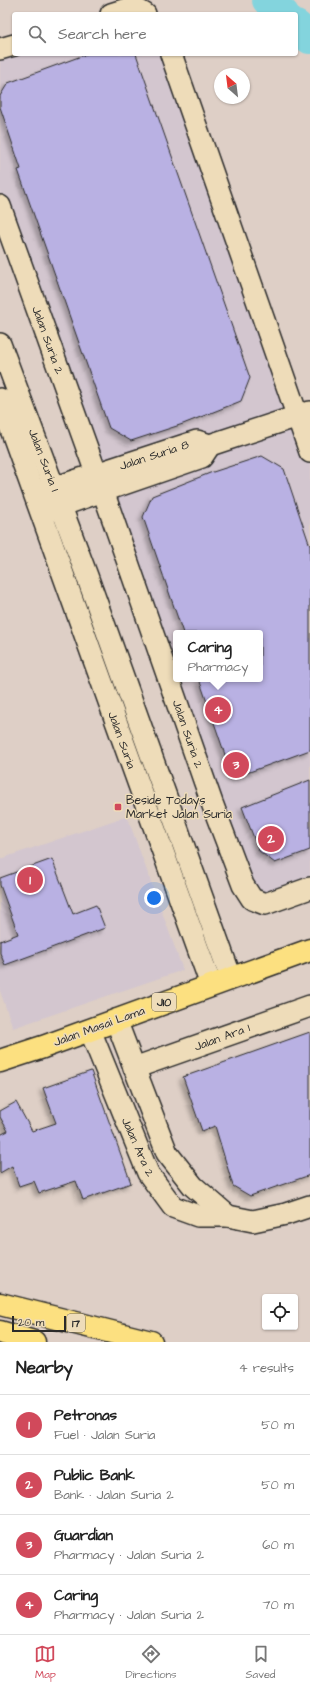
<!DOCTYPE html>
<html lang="en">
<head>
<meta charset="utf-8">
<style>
  body { margin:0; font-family:"Architects Daughter",sans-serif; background:#f6f6f6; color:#222 }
  .controls { position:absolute; right:12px; bottom:12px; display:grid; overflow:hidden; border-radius:4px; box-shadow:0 1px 3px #0004 }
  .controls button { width:36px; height:36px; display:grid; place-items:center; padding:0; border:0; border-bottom:1px solid #e0e0e0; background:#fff; color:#222; font:20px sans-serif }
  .compass { position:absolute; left:214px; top:68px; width:36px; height:36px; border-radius:50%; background:#fff; box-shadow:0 1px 3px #0004; rotate:332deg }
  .scale { position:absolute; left:12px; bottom:10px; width:54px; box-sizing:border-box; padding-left:4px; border:2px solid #2b2b2b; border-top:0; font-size:11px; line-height:14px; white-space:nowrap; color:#2b2b2b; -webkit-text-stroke:3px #eedcb9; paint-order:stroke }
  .you { position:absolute; left:154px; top:898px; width:14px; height:14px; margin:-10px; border:3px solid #fff; border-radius:50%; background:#1a73e8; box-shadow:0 0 0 6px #1a73e833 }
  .badge { display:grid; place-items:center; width:26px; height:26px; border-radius:50%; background:#d1495b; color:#fff; font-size:13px; font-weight:700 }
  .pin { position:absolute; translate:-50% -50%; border:2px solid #fff; box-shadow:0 1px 4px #0006 }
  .popup { position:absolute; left:173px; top:630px; width:90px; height:52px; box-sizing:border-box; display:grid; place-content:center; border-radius:4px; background:#fff; filter:drop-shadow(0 1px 3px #0005); font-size:13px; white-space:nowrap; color:#767676 }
  .popup b { font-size:15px; color:#222 }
  .popup::after { content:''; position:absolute; left:50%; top:100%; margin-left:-8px; border:8px solid transparent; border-top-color:#fff }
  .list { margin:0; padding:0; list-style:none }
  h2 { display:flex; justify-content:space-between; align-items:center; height:52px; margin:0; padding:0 16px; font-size:17px }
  h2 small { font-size:13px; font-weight:400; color:#767676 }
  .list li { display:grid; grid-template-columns:26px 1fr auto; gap:12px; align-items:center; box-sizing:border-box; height:60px; padding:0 16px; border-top:1px solid #e0e0e0 }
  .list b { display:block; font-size:15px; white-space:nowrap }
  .list p { margin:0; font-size:13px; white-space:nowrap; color:#767676 }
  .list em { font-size:13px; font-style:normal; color:#767676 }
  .icon { flex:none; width:22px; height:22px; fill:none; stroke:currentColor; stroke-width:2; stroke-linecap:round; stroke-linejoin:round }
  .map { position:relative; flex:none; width:310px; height:1342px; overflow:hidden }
  .search { position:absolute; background:#fff; box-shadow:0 1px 3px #0004; left:12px; right:12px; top:12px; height:44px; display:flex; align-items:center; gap:10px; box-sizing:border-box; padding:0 14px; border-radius:4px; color:#767676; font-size:15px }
  .sheet { height:292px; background:#fff }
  nav { display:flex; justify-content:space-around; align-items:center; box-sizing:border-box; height:56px; border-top:1px solid #e0e0e0; background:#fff; font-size:11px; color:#767676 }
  nav a { display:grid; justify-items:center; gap:2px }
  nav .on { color:#d1495b }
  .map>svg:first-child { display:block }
</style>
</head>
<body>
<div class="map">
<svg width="310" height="1342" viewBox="0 0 310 1342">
  <defs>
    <filter id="shadow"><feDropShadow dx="-3.5" dy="3.5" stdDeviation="2" flood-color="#0004"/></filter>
  </defs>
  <rect width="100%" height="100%" fill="#decfc6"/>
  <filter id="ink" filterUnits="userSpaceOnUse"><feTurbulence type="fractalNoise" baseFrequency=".025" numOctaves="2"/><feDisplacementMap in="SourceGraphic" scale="8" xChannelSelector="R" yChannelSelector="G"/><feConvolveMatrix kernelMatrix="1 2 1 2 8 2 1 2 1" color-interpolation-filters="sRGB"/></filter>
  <g filter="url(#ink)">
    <g fill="#d3c6cf" fill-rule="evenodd">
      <path d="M0 43 14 54H178L302 408 310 406V895L247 904 0 227ZM176 633H260V679H176Z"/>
      <path d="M127 816 183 970 13 1028 0 991V859Z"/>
    </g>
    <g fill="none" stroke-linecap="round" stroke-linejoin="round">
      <g stroke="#83d4dd" stroke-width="32">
        <path d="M268 0 283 14"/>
        <path d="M296 26 310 38"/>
      </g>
    </g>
    <g fill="#b9b1e3" stroke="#2b2b2b" filter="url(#shadow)">
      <path d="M87 54H136L250 378 241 401 183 424 131 441 109 428 18 170 21 169 0 107V96L8 83Z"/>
      <path d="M262 456 284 469 310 546V750L233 778 199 679H260V633H183L143 517 152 496 210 473Z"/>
      <path d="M310 780V850L275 863 259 851 242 807Z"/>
      <path d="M52 859 73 914 96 905 105 928 5 965 0 953V941L18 934 0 885V878Z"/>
      <path d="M310 1032V1175L250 1196 233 1186 215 1126 202 1131 183 1077Z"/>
      <path d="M91 1071 131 1183 83 1200 76 1181 39 1193 34 1181 19 1186 12 1166 0 1173V1135L8 1131 0 1117V1111L16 1102 32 1131 56 1123 43 1088Z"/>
    </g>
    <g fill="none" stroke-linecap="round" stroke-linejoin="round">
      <defs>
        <g id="minor">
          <path d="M111 14 133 7 145 14"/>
          <path d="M0 49 14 45"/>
          <path d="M171 54 310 452"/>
          <path d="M0 206 96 473"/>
          <path d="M0 344 87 576 231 978"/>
          <path d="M0 399 211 985"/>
          <path d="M103 491 212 803 243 885 252 899 265 904 310 888"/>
          <path d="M41 492 197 441 210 445 310 412"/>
          <path d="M48 510 202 457 210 445"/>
          <path d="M116 1020 167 1153 193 1186 228 1216"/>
          <path d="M90 1030 148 1173 173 1207 198 1216H228L253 1221 286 1214 310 1206"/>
          <path d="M134 1068 310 1006"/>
        </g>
        <path id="primary" d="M0 1061 43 1047 310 950"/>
        <g id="trunk">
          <path d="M0 1304 151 1342"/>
          <path d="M0 1332 34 1342"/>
        </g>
      </defs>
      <use href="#minor" stroke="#2b2b2b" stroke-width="24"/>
      <use href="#primary" stroke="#2b2b2b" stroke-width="25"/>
      <use href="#trunk" stroke="#2b2b2b" stroke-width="25"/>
      <use href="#minor" stroke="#eedcb9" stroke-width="21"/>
      <use href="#primary" stroke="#fce080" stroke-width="22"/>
      <use href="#trunk" stroke="#fce080" stroke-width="22"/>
    </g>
  </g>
  <rect fill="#d1495b" stroke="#eedcb9" stroke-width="1.5" x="114" y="803" width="8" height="8" rx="2"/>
  <g text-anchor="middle" stroke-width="3" stroke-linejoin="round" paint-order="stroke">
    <g fill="#eedcb9" stroke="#666056" stroke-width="1">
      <rect x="152" y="993" width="24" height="18" rx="3"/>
      <rect x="67" y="1314" width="18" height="18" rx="3"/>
    </g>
    <g font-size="11" font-weight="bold" fill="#2b2b2b">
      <text x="164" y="1006">J10</text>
      <text x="76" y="1327">17</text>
    </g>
    <g font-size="12" fill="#2b2b2b" stroke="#eedcb9">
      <text transform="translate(48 340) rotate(70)" y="4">Jalan Suria 2</text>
      <text transform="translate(154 455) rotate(-18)" y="4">Jalan Suria 8</text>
      <text transform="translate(44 460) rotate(69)" y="4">Jalan Suria 1</text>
      <text transform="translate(188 734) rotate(71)" y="4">Jalan Suria 2</text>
      <text transform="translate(122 740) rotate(70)" y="4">Jalan Suria</text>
      <text transform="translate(99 1026) rotate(-20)" y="4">Jalan Masai Lama</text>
      <text transform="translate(222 1037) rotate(-20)" y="4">Jalan Ara 1</text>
      <text transform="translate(138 1147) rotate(66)" y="4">Jalan Ara 2</text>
    </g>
    <g font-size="12" fill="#2b2b2b" stroke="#eedcb9" text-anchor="start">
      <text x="126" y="804">Beside Todays<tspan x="126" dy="14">Market Jalan Suria</tspan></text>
    </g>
  </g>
</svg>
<div class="controls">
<button><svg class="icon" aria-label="locate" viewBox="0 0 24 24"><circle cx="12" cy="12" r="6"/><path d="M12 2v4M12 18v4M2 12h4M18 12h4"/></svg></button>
</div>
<svg class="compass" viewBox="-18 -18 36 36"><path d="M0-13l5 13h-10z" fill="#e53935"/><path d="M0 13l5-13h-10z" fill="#767676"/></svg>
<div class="scale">20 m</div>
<div class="you"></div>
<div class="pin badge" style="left:30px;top:880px">1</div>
<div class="pin badge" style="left:271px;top:839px">2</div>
<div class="pin badge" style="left:236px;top:765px">3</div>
<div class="pin badge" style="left:218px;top:710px">4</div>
<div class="popup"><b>Caring</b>Pharmacy</div>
<div class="search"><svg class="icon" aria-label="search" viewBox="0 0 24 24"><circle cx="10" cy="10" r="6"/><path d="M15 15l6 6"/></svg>Search here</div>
</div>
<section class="sheet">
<h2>Nearby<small>4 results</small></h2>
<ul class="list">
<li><span class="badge">1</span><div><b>Petronas</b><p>Fuel · Jalan Suria</p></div><em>50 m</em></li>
<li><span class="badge">2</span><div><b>Public Bank</b><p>Bank · Jalan Suria 2</p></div><em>50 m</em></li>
<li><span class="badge">3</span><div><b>Guardian</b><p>Pharmacy · Jalan Suria 2</p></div><em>60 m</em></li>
<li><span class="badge">4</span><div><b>Caring</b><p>Pharmacy · Jalan Suria 2</p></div><em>70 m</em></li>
</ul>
</section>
<nav>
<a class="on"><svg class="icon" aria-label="map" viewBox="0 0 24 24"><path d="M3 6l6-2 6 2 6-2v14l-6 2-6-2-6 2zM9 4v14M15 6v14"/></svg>Map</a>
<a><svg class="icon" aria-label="directions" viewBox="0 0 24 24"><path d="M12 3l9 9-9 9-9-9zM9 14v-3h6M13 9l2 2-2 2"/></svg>Directions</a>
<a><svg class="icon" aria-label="saved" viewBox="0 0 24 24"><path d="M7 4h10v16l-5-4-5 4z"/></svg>Saved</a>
</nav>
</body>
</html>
